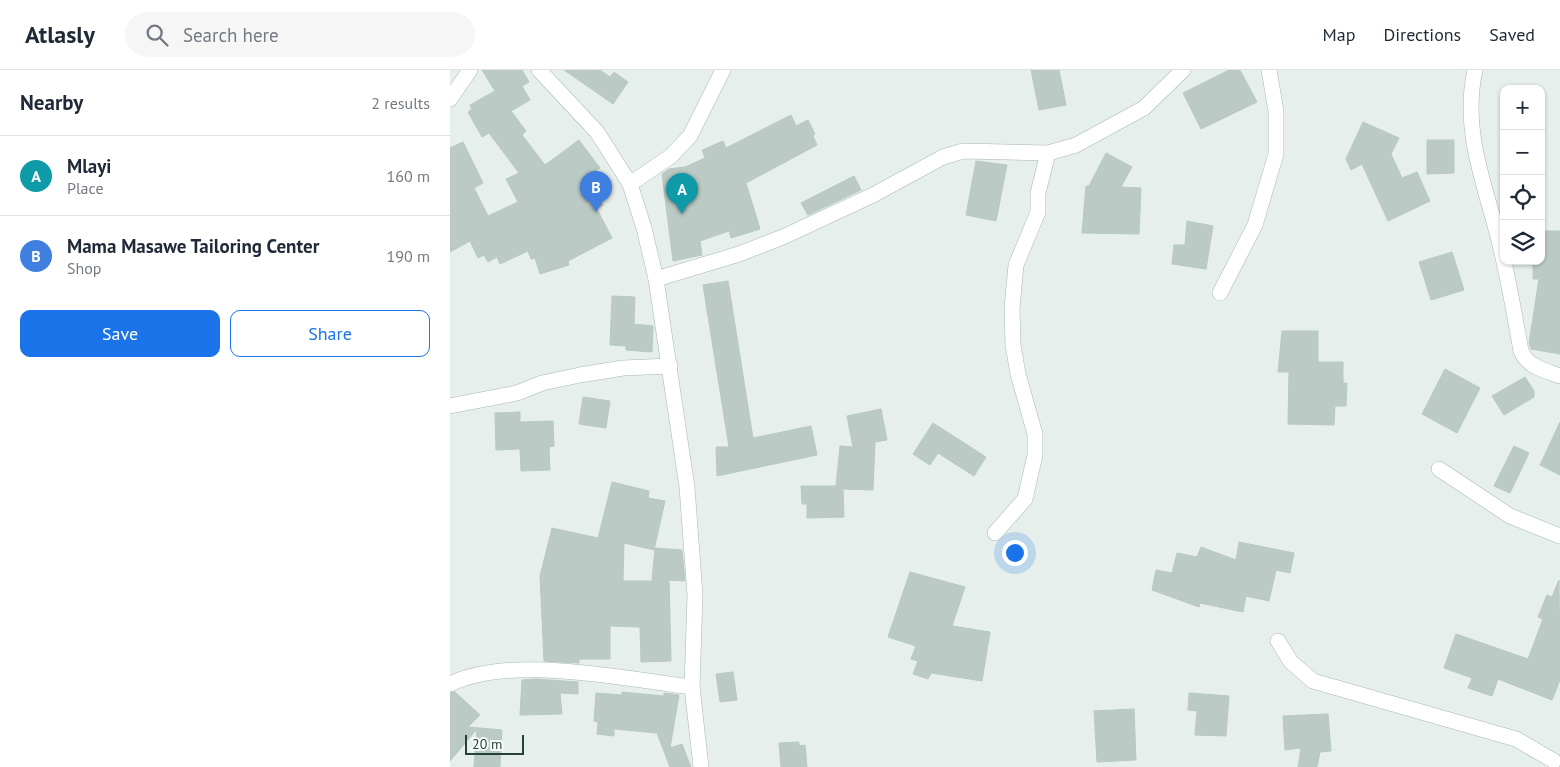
<!DOCTYPE html>
<html lang="en">
<head>
<meta charset="utf-8">
<style>
  body { margin:0; font-family:"PT Sans",sans-serif; background:#f6f6f7; color:#1f2937 }
  .controls { position:absolute; right:15px; top:15px; display:grid; overflow:hidden; border-radius:10px; box-shadow:0 1px 4px #0004 }
  .controls button { width:45px; height:45px; display:grid; place-items:center; padding:0; border:0; border-bottom:1px solid #e0e1e3; background:#fff; color:#1f2937; font:25px sans-serif }
  .scale { position:absolute; left:15px; bottom:12px; width:59px; box-sizing:border-box; padding-left:5px; border:2px solid #24423a; border-top:0; font-size:14px; line-height:18px; white-space:nowrap; color:#24423a; -webkit-text-stroke:4px #f7fbf9; paint-order:stroke }
  .you { position:absolute; left:564px; top:482px; width:18px; height:18px; margin:-12px; border:4px solid #fff; border-radius:50%; background:#1a73e8; box-shadow:0 0 0 8px #1a73e833 }
  .badge { display:grid; place-items:center; width:32px; height:32px; border-radius:50%; background:#1a73e8; color:#fff; font-size:16px; font-weight:700 }
  .pin { position:absolute; translate:-50% -41px; filter:drop-shadow(0 1px 2px #0008) }
  .pin::after { content:''; position:absolute; top:26px; width:18px; height:15px; background:inherit; clip-path:polygon(0 0,100% 0,50% 100%) }
  .list { margin:0; padding:0; list-style:none }
  h2 { display:flex; justify-content:space-between; align-items:center; height:65px; margin:0; padding:0 20px; font-size:21px }
  h2 small { font-size:16px; font-weight:400; color:#747a83 }
  .list li { display:grid; grid-template-columns:32px 1fr auto; gap:15px; align-items:center; box-sizing:border-box; height:80px; padding:0 20px; border-top:1px solid #e0e1e3 }
  .list b { display:block; font-size:19px; white-space:nowrap }
  .list p { margin:0; font-size:16px; white-space:nowrap; color:#747a83 }
  .list em { font-size:16px; font-style:normal; color:#747a83 }
  .actions { display:flex; gap:10px; padding:15px 20px }
  .actions a { flex:1; padding:11px 0; border:1px solid #1a73e8; border-radius:10px; text-align:center; font-size:18px; color:#1a73e8 }
  .actions .main { background:#1a73e8; color:#fff }
  .icon { flex:none; width:28px; height:28px; fill:none; stroke:currentColor; stroke-width:2; stroke-linecap:round; stroke-linejoin:round }
  .map { position:relative; flex:none; width:1110px; height:697px; overflow:hidden }
  header { display:flex; align-items:center; gap:30px; box-sizing:border-box; height:70px; padding:0 25px; background:#fff; border-bottom:1px solid #e0e1e3 }
  header strong { font-size:24px }
  nav { display:flex; gap:28px; margin-inline-start:auto; font-size:18px }
  .search { width:350px; height:45px; background:#f6f6f7; display:flex; align-items:center; gap:12px; box-sizing:border-box; padding:0 18px; border-radius:28px; color:#747a83; font-size:19px }
  main { display:flex }
  aside { flex:1; background:#fff }
  .map>svg:first-child { display:block }
</style>
</head>
<body>
<header>
<strong>Atlasly</strong>
<div class="search"><svg class="icon" aria-label="search" viewBox="0 0 24 24"><circle cx="10" cy="10" r="6"/><path d="M15 15l6 6"/></svg>Search here</div>
<nav><a>Map</a><a>Directions</a><a>Saved</a></nav>
</header>
<main>
<aside>
<h2>Nearby<small>2 results</small></h2>
<ul class="list">
<li><span class="badge" style="background:#0f9aa8">A</span><div><b>Mlayi</b><p>Place</p></div><em>160 m</em></li>
<li><span class="badge" style="background:#3f7fe0">B</span><div><b>Mama Masawe Tailoring Center</b><p>Shop</p></div><em>190 m</em></li>
</ul>
<div class="actions"><a class="main">Save</a><a>Share</a></div>
</aside>
<div class="map">
<svg width="1110" height="697" viewBox="0 0 1110 697">
  <rect width="100%" height="100%" fill="#e6efeb"/>
  <g fill="#bbcac4" stroke="#b8c9c2">
    <path d="M32 0H72L79 12 72 16 80 30 61 41 76 61 72 65 95 95 129 70 150 98 141 104 146 112 142 114 153 135 147 139 162 168 118 191 119 195 90 204 85 188 81 189 78 181 50 194 47 187 38 192 34 185 28 188 20 171 0 182V78L13 72 33 113 24 118 38 146 68 132 56 109 69 103 39 63 32 67 18 42 22 39 20 35 45 21Z"/>
    <path d="M114 0H150L160 7 164 2 178 12 163 34Z"/>
    <path d="M581 0H609L616 35 589 40Z"/>
    <path d="M779 0H790L807 32 751 59 733 23Z"/>
    <path d="M341 45 346 56 358 50 365 64 363 66 367 75 296 113 310 159 281 168 279 161 250 171 252 185 223 191 212 104 219 99 235 97 255 88 252 80 273 71 276 78Z"/>
    <path d="M913 52 949 68 941 84 952 108 967 102 980 131 938 151 912 94 901 100 896 89Z"/>
    <path d="M977 70H1004V103L977 104Z"/>
    <path d="M656 83 682 97 671 117 691 118 689 164 632 163 636 116H639Z"/>
    <path d="M526 91 557 95 546 151 516 145Z"/>
    <path d="M404 106 411 120 358 145 351 133Z"/>
    <path d="M737 151 763 156 756 199 722 194 724 175H735Z"/>
    <path d="M1091 161H1110V284L1081 279 1079 273 1089 209H1083V191H1091Z"/>
    <path d="M1002 182 1014 220 981 230 969 192Z"/>
    <path d="M278 211 303 368 361 356 367 385 267 406 266 377H279L253 215Z"/>
    <path d="M162 226 185 227 184 254 203 256 202 282 176 280V276L160 275Z"/>
    <path d="M832 261H868V292H893V313H897L896 336H885L884 355 838 354 839 302H828Z"/>
    <path d="M995 299 1030 318 1007 363 972 344Z"/>
    <path d="M1075 307 1084 321V327L1054 345 1042 326Z"/>
    <path d="M133 327 160 331 156 358 129 354Z"/>
    <path d="M431 339 437 370 425 372 423 420 393 419 394 447 357 448V434H352L351 416H386L390 376 403 377 397 346Z"/>
    <path d="M70 342V352L103 351 104 376 99 377 100 400 71 401 70 379 46 380 45 343Z"/>
    <path d="M1110 352V405L1090 395Z"/>
    <path d="M483 353 536 387 524 406 488 383 480 395 463 384Z"/>
    <path d="M1064 376 1079 383 1060 423 1044 416Z"/>
    <path d="M162 412 199 421 198 428 215 431 204 480 174 473 173 511H202L205 478 232 480 235 511 219 510 221 591 191 592 190 557 160 556V589H129V593L94 591 90 506 102 458 148 468Z"/>
    <path d="M789 472 844 483 840 503 826 500 819 531 796 526 793 542 750 533 749 537 702 520 706 500 722 503 727 483 747 487 751 477 786 490Z"/>
    <path d="M460 502 515 517 502 556 540 562 532 611 481 603 478 609 463 604 468 591 461 589 466 576 438 567Z"/>
    <path d="M1109 510 1110 610 1102 630 1048 609 1042 626 1018 618 1022 608 994 598 1006 564 1078 589 1093 549 1088 547 1097 525 1102 527Z"/>
    <path d="M283 602 287 630 270 632 266 604Z"/>
    <path d="M86 609 128 612V624L110 623 112 644 70 645 72 610Z"/>
    <path d="M5 622 30 645 18 657 52 660 50 697H24L27 659 0 691V623Z"/>
    <path d="M172 622 214 626V623L229 625 220 678 232 674 241 697H220L207 663 164 659V666L147 664 148 652 144 651 146 623 172 625Z"/>
    <path d="M739 623 779 626 776 666 745 665 747 641 738 640Z"/>
    <path d="M684 639 686 690 647 692 644 641Z"/>
    <path d="M878 644 881 681 870 682 867 697H848L851 678 835 680 833 646Z"/>
    <path d="M349 672V676L355 675 357 697H331L329 673Z"/>
  </g>
  <g fill="none" stroke-linecap="round" stroke-linejoin="round">
    <defs>
      <g id="minor">
        <path d="M89 0 147 62 180 114 194 158 206 209 237 417 245 525 242 617 251 697"/>
        <path d="M1025 0C1011 64 1037 118 1051 179 1059 212 1065 247 1071 281 1078 297 1094 300 1110 306"/>
        <path d="M0 29 20 0"/>
        <path d="M180 114 221 86 240 66 273 0"/>
        <path d="M206 209 289 184 333 167 423 125 493 87 513 81 598 83 626 75 694 38 733 0"/>
        <path d="M770 223 805 155 826 84V41L819 0"/>
        <path d="M0 336 67 323 92 313 130 305 173 298 220 296"/>
        <path d="M989 399 1060 446 1110 466"/>
        <path d="M545 463 575 429 585 385V364L568 304 563 275 562 238 566 195 588 142V123L598 83"/>
        <path d="M828 571 841 592 863 611 1066 669 1104 691"/>
        <path d="M0 614C61 584 175 609 242 617"/>
      </g>
    </defs>
    <use href="#minor" stroke="#a8b8b2" stroke-width="16"/>
    <use href="#minor" stroke="#fff" stroke-width="15"/>
  </g>
</svg>
<div class="controls">
<button>+</button>
<button>−</button>
<button><svg class="icon" aria-label="locate" viewBox="0 0 24 24"><circle cx="12" cy="12" r="6"/><path d="M12 2v4M12 18v4M2 12h4M18 12h4"/></svg></button>
<button><svg class="icon" aria-label="layers" viewBox="0 0 24 24"><path d="M12 4l9 5-9 5-9-5zM3 14l9 5 9-5"/></svg></button>
</div>
<div class="scale">20 m</div>
<div class="you"></div>
<div class="pin badge" style="left:232px;top:144px;background:#0f9aa8">A</div>
<div class="pin badge" style="left:146px;top:142px;background:#3f7fe0">B</div>
</div>
</main>
</body>
</html>
